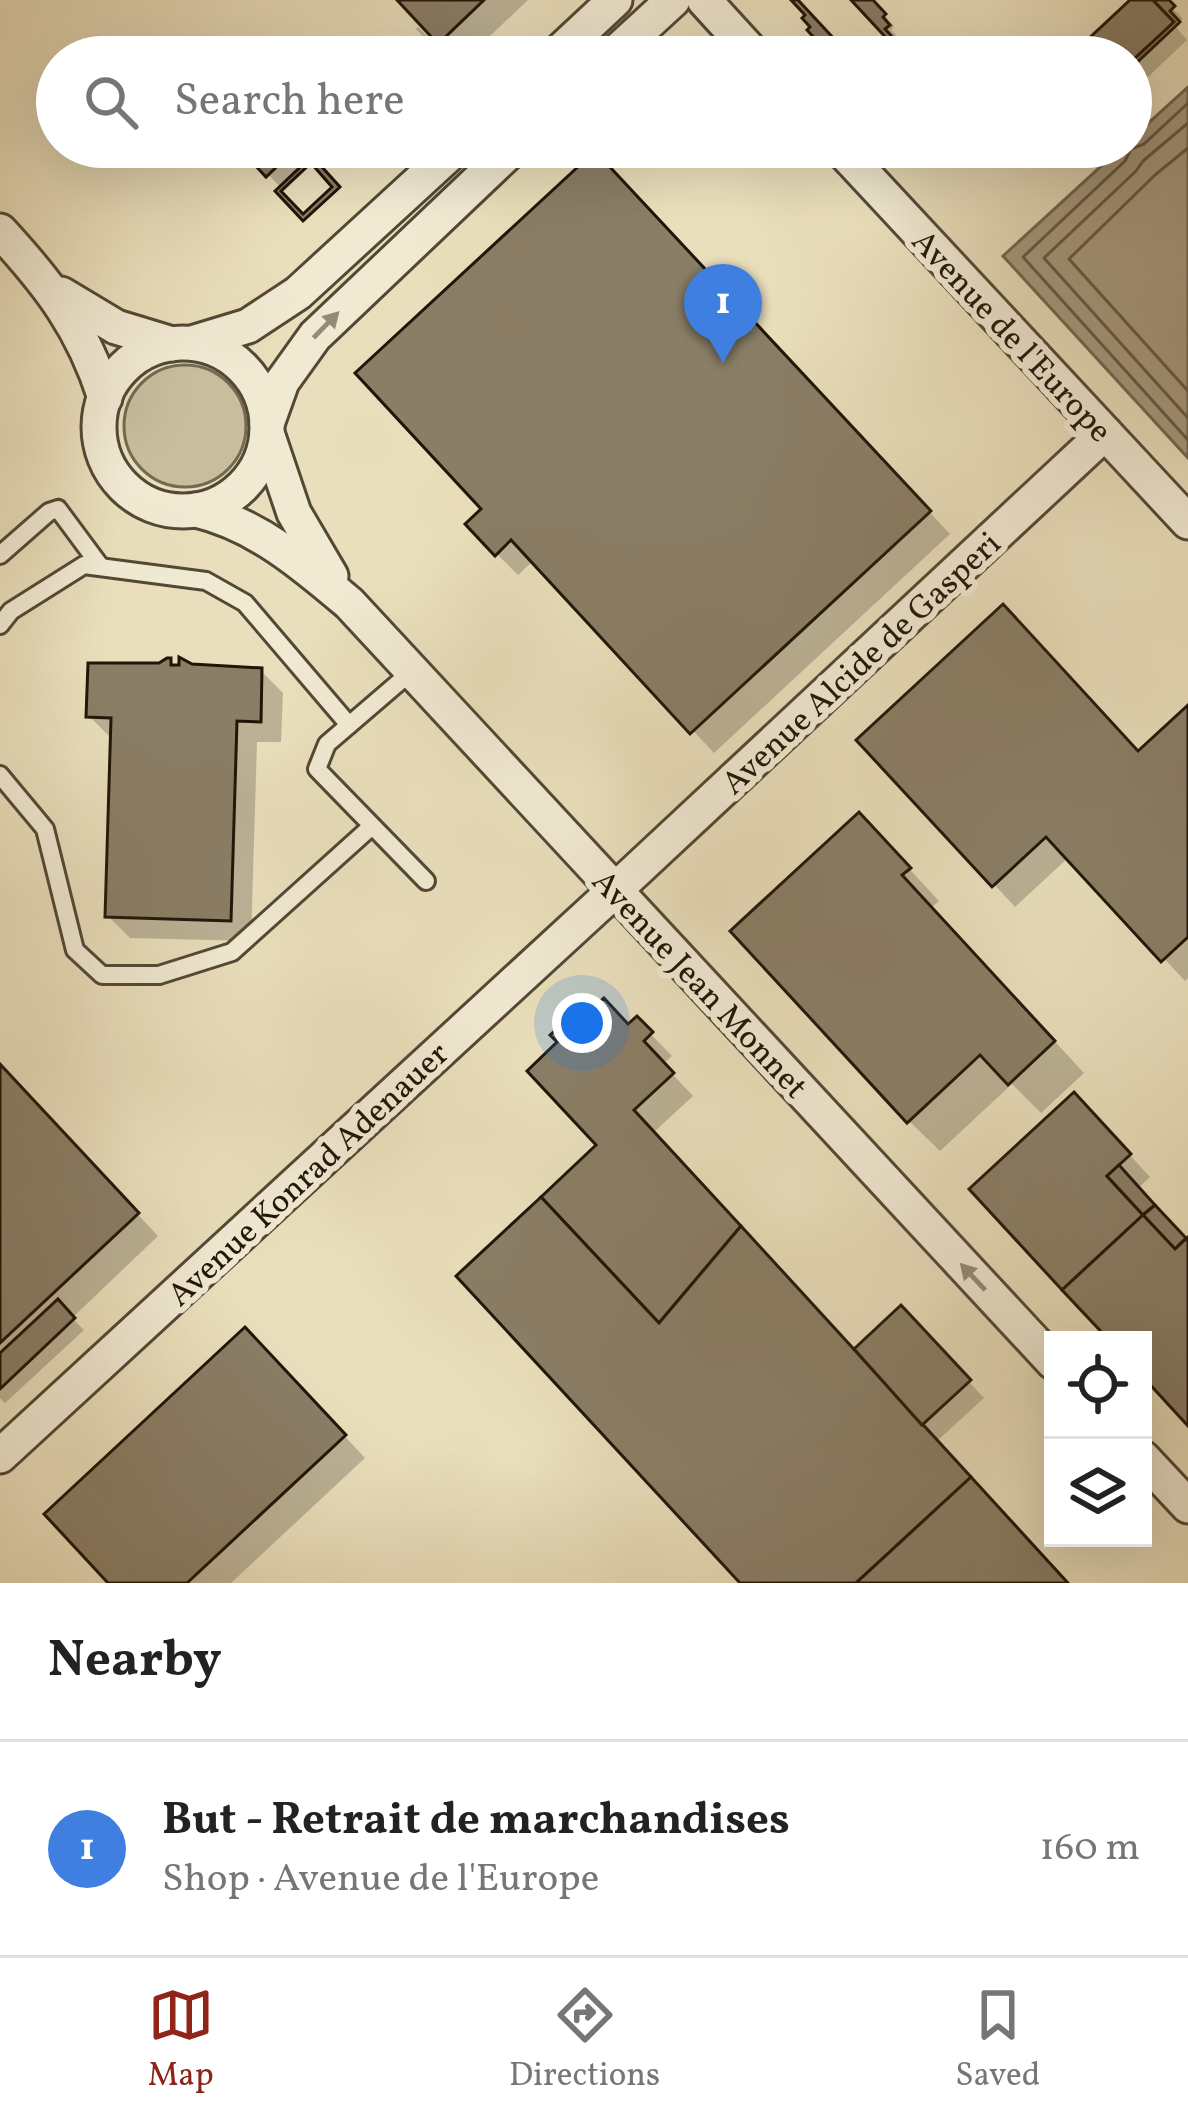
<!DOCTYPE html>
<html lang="en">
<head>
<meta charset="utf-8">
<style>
  body { margin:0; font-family:Vollkorn,serif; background:#f2f2f2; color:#222 }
  .controls { position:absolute; right:36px; bottom:36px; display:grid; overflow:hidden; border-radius:0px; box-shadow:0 12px 48px #0002 }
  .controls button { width:108px; height:108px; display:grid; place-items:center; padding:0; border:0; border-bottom:3px solid #e0e0e0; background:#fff; color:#222; font:60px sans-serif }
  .you { position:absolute; left:582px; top:1023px; width:42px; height:42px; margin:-30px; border:9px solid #fff; border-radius:50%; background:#1a73e8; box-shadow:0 0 0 18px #1a73e833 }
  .badge { display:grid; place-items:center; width:78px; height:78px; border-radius:50%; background:#8f2418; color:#fff; font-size:39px; font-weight:700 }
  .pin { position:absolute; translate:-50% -99px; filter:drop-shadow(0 3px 6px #0008) }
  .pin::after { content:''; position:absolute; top:63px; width:42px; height:36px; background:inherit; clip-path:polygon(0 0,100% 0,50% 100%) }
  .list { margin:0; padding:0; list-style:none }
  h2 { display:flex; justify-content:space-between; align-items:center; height:156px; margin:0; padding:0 48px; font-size:51px }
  h2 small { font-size:39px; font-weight:400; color:#767676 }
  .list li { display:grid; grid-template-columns:78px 1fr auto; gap:36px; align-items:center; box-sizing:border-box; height:216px; padding:0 48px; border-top:3px solid #e0e0e0 }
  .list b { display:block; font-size:45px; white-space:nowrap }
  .list p { margin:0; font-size:39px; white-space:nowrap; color:#767676 }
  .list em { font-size:39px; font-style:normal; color:#767676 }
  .icon { flex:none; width:66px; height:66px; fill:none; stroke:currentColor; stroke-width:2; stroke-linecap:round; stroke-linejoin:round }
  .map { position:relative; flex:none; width:1188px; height:1583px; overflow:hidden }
  .search { position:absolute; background:#fff; box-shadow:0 12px 48px #0002; left:36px; right:36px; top:36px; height:132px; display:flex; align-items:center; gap:30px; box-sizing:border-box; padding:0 42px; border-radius:66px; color:#767676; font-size:45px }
  .sheet { height:372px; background:#fff }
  nav { display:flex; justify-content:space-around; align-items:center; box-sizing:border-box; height:168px; border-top:3px solid #e0e0e0; background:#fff; font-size:33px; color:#767676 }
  nav a { display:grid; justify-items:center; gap:6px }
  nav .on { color:#8f2418 }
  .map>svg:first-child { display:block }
</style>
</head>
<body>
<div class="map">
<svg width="1188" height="1583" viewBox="0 0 1188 1583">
  <rect width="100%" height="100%" fill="#eadfbc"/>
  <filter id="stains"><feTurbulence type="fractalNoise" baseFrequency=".00167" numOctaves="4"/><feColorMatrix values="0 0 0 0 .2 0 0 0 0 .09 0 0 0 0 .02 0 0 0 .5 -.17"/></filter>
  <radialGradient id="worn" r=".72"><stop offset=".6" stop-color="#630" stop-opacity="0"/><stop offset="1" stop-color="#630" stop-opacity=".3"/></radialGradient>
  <circle fill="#c8bd9d" stroke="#746952" stroke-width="3" cx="185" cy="426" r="61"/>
  <path fill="#a69a7f" stroke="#71654f" stroke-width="3" d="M1188 87V458L1003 256 1122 147H1131V139Z"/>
  <g fill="#0003">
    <path d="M401 0H528L468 57H455L438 40 432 46 416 29 418 27 429 38 433 34Z"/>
    <path d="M855 0H870L894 26 891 30 898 37 894 41Z"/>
    <path d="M1134 0H1165L1183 19 1175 26 1187 40 1131 93V57H1073Z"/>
    <path d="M242 147H294L311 165 284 191Z"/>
    <path d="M616 176 950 534 714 753 534 560 518 575 497 554 485 510Z"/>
    <path d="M170 661 177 668 261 671 283 693 281 742H257L251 941 130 938 108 916 111 738 89 716Z"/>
    <path d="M1188 709V978L1185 981 1069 857 1015 907 860 740 1139 754Z"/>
    <path d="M889 847 939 901 931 908 1084 1073 1041 1113 1012 1084 940 1151 909 1121Z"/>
    <path d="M637 1020 672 1056 663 1064 693 1096 653 1133 854 1353 901 1309 984 1398 936 1442 1065 1583H744L600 1145 561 1043 553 1034 552 1028 560 1022 565 1023 573 1031 629 1027Z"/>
    <path d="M0 1067 158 1236 72 1318 84 1330 5 1403 0 1398Z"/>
    <path d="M1095 1117 1150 1177 1137 1189 1186 1242 1188 1241V1422L1143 1373V1340Z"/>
    <path d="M266 1352 365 1458 231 1583H112Z"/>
  </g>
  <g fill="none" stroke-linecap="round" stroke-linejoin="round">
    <g stroke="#645844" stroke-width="3">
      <path d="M1188 103 1144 144 1131 149 1125 161 1023 257 1188 440"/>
      <path d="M1188 123 1143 161 1136 171 1044 258 1188 418"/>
      <path d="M1188 148 1155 175 1069 259 1188 391"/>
    </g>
  </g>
  <g fill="#8a7e66" stroke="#211508" stroke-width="3" fill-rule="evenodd">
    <path d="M397 0H484L438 44Z"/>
    <path d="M791 0H798L851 57H832L807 30 810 27 802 18 805 15Z"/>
    <path d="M851 0H873L886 14 883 17 890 25 885 29 911 57H904Z"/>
    <path d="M1130 0H1153L1174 22 1131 62V57H1069Z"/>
    <path d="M1153 0H1169L1175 6 1170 11 1180 22 1131 68V62L1174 22Z"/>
    <path d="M238 147H297L266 177Z"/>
    <path d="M595 151 931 511 690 734 511 540 495 556 465 524 481 509 355 373Z"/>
    <path d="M312 156 340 187 303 221 275 191ZM311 163 332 187 303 214 281 191Z"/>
    <path d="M1003 604 1138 751 1188 705V937L1161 962 1046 837 992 887 856 740Z"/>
    <path d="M179 657 192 664 262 668 261 722 237 721 231 921 105 917 111 718 86 717 88 663H159L167 658H171V665H179Z"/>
    <path d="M859 812 911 868 902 875 1055 1041 1008 1085 980 1055 907 1123 730 931Z"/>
    <path d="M604 998 628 1024 637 1016 653 1032 644 1041 674 1073 634 1110 741 1226 659 1323 541 1197 596 1145 527 1071 557 1042 550 1035 567 1020 573 1027Z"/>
    <path d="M0 1064 139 1213 0 1343Z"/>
    <path d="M1074 1092 1131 1154 1107 1176 1143 1215 1062 1290 969 1189Z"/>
    <path d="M1119 1165 1155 1205 1143 1215 1107 1176Z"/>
    <path d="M541 1197 659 1323 741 1226 971 1477 856 1583H740L456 1276Z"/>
    <path d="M1155 1205 1186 1238 1175 1249 1143 1215Z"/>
    <path d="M1143 1215 1175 1249 1188 1237V1426L1143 1377V1340H1109L1062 1290Z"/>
    <path d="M58 1299 75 1318 0 1389V1353Z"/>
    <path d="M901 1305 971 1380 922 1425 854 1349Z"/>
    <path d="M245 1327 346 1435 187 1583H108L44 1514Z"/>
    <path d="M971 1477 1068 1583H856Z"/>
  </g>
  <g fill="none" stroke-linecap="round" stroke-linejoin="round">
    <defs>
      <g id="lane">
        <path d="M0 555 49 512 58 509 101 567"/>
        <path d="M0 625 11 611 84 565 206 581 245 603 349 725"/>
        <path d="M412 671 327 744 317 769 426 881"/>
        <path d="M0 775 45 829 75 950 102 975H159L232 952 372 826"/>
      </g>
      <g id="street">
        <path d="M704 0 756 57"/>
        <path d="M554 57 615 0"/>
        <path d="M611 57 673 0"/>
        <path d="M839 147 1188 522"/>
        <path d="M0 231C49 284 83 328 105 398"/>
        <path d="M61 294 116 327 172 344"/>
        <path d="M192 343 248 326 298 293 457 147"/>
        <circle cx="183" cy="427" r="84"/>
        <path d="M267 424 282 382 315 336 514 147"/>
        <path d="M267 433 294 513 331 576"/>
        <path d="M196 510C256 524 303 564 349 603L1053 1362"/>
        <path d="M0 1456 626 880 1105 433"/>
        <path d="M1143 1458 1188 1506"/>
      </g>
    </defs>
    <use href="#lane" stroke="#534835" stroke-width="22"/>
    <use href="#street" stroke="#534835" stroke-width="39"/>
    <use href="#lane" stroke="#f1ead3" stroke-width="16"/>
    <use href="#street" stroke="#f1ead3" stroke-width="33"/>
  </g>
  <defs><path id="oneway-solid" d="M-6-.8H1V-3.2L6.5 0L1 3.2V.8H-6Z" transform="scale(3)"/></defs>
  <g fill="#938a78">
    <use href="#oneway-solid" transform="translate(326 325) rotate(-46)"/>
    <use href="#oneway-solid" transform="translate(973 1277) rotate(-133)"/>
  </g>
  <g text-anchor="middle" stroke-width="12" stroke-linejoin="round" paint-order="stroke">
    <g font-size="33" fill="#211508" stroke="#f1ead3">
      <text transform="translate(1013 335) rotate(47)" y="12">Avenue de l'Europe</text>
      <text transform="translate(860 662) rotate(-43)" y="12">Avenue Alcide de Gasperi</text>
      <text transform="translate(701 983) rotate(47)" y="12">Avenue Jean Monnet</text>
      <text transform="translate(307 1173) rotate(-43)" y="12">Avenue Konrad Adenauer</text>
    </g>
  </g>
  <rect width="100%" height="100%" filter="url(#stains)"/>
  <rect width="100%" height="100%" fill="url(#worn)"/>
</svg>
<div class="controls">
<button><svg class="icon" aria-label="locate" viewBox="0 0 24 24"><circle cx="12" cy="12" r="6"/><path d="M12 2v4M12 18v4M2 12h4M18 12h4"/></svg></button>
<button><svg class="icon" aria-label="layers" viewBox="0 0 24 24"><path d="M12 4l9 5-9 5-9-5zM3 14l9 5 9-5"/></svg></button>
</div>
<div class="you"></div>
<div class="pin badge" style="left:723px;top:363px;background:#3f7fe0">1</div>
<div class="search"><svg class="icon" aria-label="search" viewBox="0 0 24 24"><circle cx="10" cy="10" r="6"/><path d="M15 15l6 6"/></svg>Search here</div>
</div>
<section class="sheet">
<h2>Nearby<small></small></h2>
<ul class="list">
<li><span class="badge" style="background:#3f7fe0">1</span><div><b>But - Retrait de marchandises</b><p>Shop · Avenue de l'Europe</p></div><em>160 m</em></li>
</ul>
</section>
<nav>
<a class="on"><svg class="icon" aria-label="map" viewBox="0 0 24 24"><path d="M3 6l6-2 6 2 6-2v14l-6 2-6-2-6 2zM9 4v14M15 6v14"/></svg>Map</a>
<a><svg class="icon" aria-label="directions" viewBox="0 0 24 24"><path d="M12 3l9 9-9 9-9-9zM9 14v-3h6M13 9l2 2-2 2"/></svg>Directions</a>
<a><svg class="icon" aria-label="saved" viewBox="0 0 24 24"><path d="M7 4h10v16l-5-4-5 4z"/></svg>Saved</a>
</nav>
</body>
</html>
